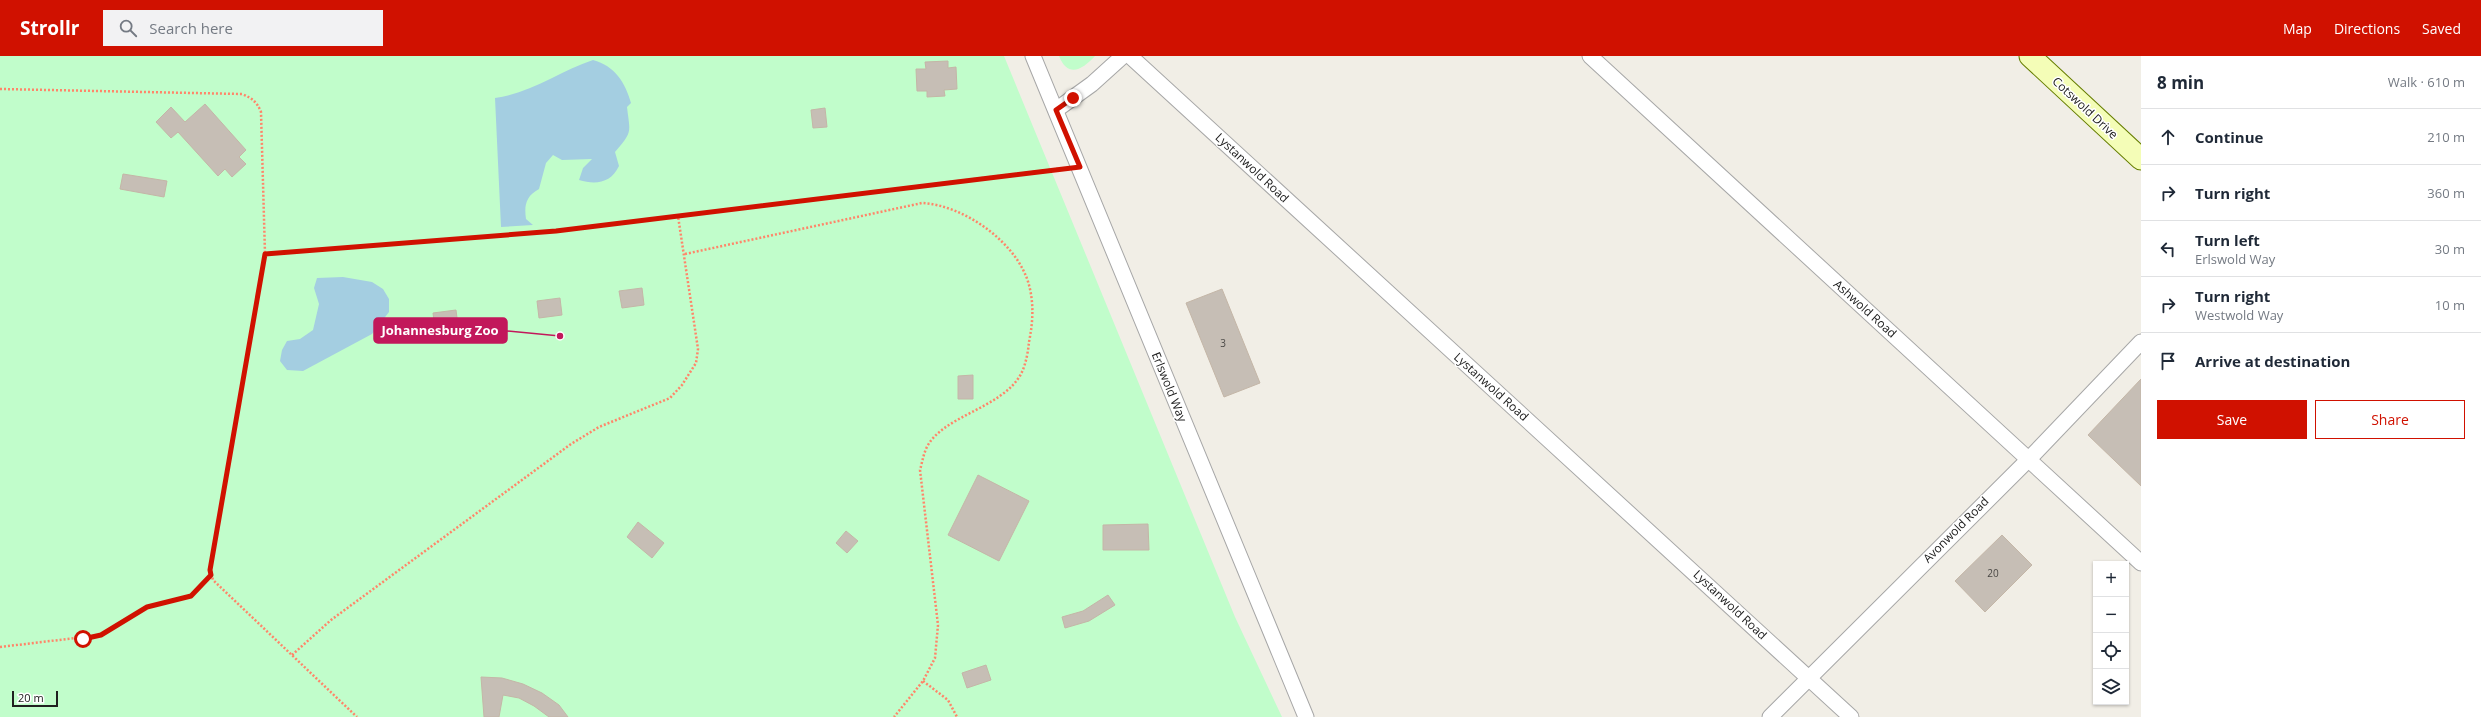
<!DOCTYPE html>
<html lang="en">
<head>
<meta charset="utf-8">
<style>
  body { margin:0; font-family:"Open Sans",sans-serif; background:#f2f2f3; color:#1f2937 }
  .controls { position:absolute; right:12px; bottom:12px; display:grid; overflow:hidden; border-radius:0px; box-shadow:0 1px 3px #0004 }
  .controls button { width:36px; height:36px; display:grid; place-items:center; padding:0; border:0; border-bottom:1px solid #e0e1e3; background:#fff; color:#1f2937; font:20px sans-serif }
  .scale { position:absolute; left:12px; bottom:10px; width:46px; box-sizing:border-box; padding-left:4px; border:2px solid #202020; border-top:0; font-size:11px; line-height:14px; white-space:nowrap; color:#202020; -webkit-text-stroke:3px #fff; paint-order:stroke }
  .stop { position:absolute; width:12px; height:12px; margin:-9px; border:3px solid #d01100; border-radius:50%; background:#fff }
  .stop.end { background:#d01100; border-color:#fff; box-shadow:0 1px 4px #0008 }
  .list { margin:0; padding:0; list-style:none }
  h2 { display:flex; justify-content:space-between; align-items:center; height:52px; margin:0; padding:0 16px; font-size:17px }
  h2 small { font-size:13px; font-weight:400; color:#747a83 }
  .list li { display:grid; grid-template-columns:26px 1fr auto; gap:12px; align-items:center; box-sizing:border-box; height:56px; padding:0 16px; border-top:1px solid #e0e1e3 }
  .list b { display:block; font-size:15px; white-space:nowrap }
  .list p { margin:0; font-size:13px; white-space:nowrap; color:#747a83 }
  .list em { font-size:13px; font-style:normal; color:#747a83 }
  .actions { display:flex; gap:8px; padding:12px 16px }
  .actions a { flex:1; padding:9px 0; border:1px solid #d01100; border-radius:0px; text-align:center; font-size:14px; color:#d01100 }
  .actions .main { background:#d01100; color:#fff }
  .icon { flex:none; width:22px; height:22px; fill:none; stroke:currentColor; stroke-width:2; stroke-linecap:round; stroke-linejoin:round }
  .map { position:relative; flex:none; width:2141px; height:661px; overflow:hidden }
  header { display:flex; align-items:center; gap:24px; box-sizing:border-box; height:56px; padding:0 20px; background:#d01100; color:#fff }
  header strong { font-size:19px }
  nav { display:flex; gap:22px; margin-inline-start:auto; font-size:14px }
  .search { width:280px; height:36px; background:#f2f2f3; display:flex; align-items:center; gap:10px; box-sizing:border-box; padding:0 14px; border-radius:0px; color:#747a83; font-size:15px }
  main { display:flex }
  aside { flex:1; background:#fff }
  .map>svg:first-child { display:block }
</style>
</head>
<body>
<header>
<strong>Strollr</strong>
<div class="search"><svg class="icon" aria-label="search" viewBox="0 0 24 24"><circle cx="10" cy="10" r="6"/><path d="M15 15l6 6"/></svg>Search here</div>
<nav><a>Map</a><a>Directions</a><a>Saved</a></nav>
</header>
<main>
<div class="map">
<svg width="2141" height="661" viewBox="0 0 2141 661">
  <rect width="100%" height="100%" fill="#f1eee6"/>
  <g fill="#c1fdcb">
    <path d="M0 0H1004L1235 561 1282 661H0Z"/>
    <path d="M1059 0H1095C1083 13 1068 23 1059 0Z"/>
  </g>
  <g fill="#a4cee1">
    <path d="M593 4C615 10 625 26 631 47L627 51C630 77 633 75 615 96L619 110C611 127 596 129 579 124L583 112 592 103 562 104 553 99 546 107 539 133C526 140 524 149 526 163L533 169 501 171 495 42C529 38 560 15 593 4Z"/>
    <path d="M343 221 372 226 383 233 389 243V256L372 278 303 315 287 314 280 305 282 294 287 285 300 283 313 274 319 248 314 232 317 222Z"/>
  </g>
  <g fill="#c6beb5" stroke="#c4b6a7">
    <path d="M948 5V12L956 11 957 33 944 34 945 40 927 41V35H917L916 13H926L925 6Z"/>
    <path d="M205 48 246 94 239 101 246 108 232 121 225 113 218 120 178 76 171 82 156 66 171 51 185 66Z"/>
    <path d="M825 52 827 71 813 72 811 54Z"/>
    <path d="M123 118 167 125 164 141 120 133Z"/>
    <path d="M642 232 644 249 622 252 619 235Z"/>
    <path d="M1222 233 1260 327 1224 341 1186 247Z"/>
    <path d="M560 242 562 259 539 262 537 245Z"/>
    <path d="M456 254 458 270 435 273 433 257Z"/>
    <path d="M973 319V343H958V320Z"/>
    <path d="M2141 323V430L2088 379Z"/>
    <path d="M978 419 1029 445 999 505 948 479Z"/>
    <path d="M638 466 664 487 652 502 627 481Z"/>
    <path d="M1148 468 1149 494H1103V469Z"/>
    <path d="M846 475 858 485 847 497 836 487Z"/>
    <path d="M2002 479 2032 509 1985 556 1955 525Z"/>
    <path d="M1108 539 1115 549 1089 565 1065 572 1062 561 1083 555Z"/>
    <path d="M986 609 991 624 967 632 962 617Z"/>
    <path d="M481 621 502 622 523 628 542 637 559 649 568 661H549L534 650 519 642 503 639 499 661H484Z"/>
  </g>
  <g fill="none" stroke-linecap="round" stroke-linejoin="round">
    <defs>
      <g id="street">
        <path d="M1033 0 1306 661"/>
        <path d="M1130 0 1851 661"/>
        <path d="M1590 0 2141 507"/>
        <path d="M1056 54 1092 28 1123 0"/>
        <path d="M1770 661 2029 403 2141 286"/>
      </g>
      <path id="secondary" d="M2030 0 2141 103"/>
    </defs>
    <use href="#street" stroke="#a7a7a7" stroke-width="17"/>
    <use href="#secondary" stroke="#667e00" stroke-width="23"/>
    <g stroke="#ff8569" stroke-width="2.5" stroke-dasharray="2 2" stroke-linecap="butt">
      <path d="M0 33 242 38C252 42 257 46 261 56L265 198 210 514 213 524 357 661"/>
      <path d="M265 198 556 175 1064 112"/>
      <path d="M685 198 922 147C964 149 1018 187 1029 229 1034 248 1033 266 1029 286 1028 296 1026 308 1021 318 1002 353 940 360 926 393 923 400 922 407 920 414L938 569 935 602 923 625 894 661"/>
      <path d="M0 591 101 579 147 551 191 540 211 519"/>
      <path d="M292 599 331 564 571 388 599 371 670 342 682 329 696 307 698 293 678 160"/>
      <path d="M923 625 948 644 957 661"/>
    </g>
    <use href="#street" stroke="#fff" stroke-width="15"/>
    <use href="#secondary" stroke="#f4fdb7" stroke-width="21"/>
  </g>
  <g fill="none" stroke-linecap="round" stroke-linejoin="round">
    <path stroke="#d01100" stroke-width="5" d="M83 583 101 579 147 551 191 540 211 519 210 514 265 198 556 175 1080 111 1056 54 1073 42"/>
  </g>
  <g text-anchor="middle" stroke-width="3" stroke-linejoin="round" paint-order="stroke">
    <g font-size="10" fill="#4a4845">
      <text x="1223" y="291">3</text>
      <text x="1993" y="521">20</text>
    </g>
    <g font-size="12" fill="#202020" stroke="#fff">
      <text transform="translate(2085 52) rotate(43)" y="4">Cotswold Drive</text>
      <text transform="translate(1252 112) rotate(43)" y="4">Lystanwold Road</text>
      <text transform="translate(1865 253) rotate(42)" y="4">Ashwold Road</text>
      <text transform="translate(1169 331) rotate(68)" y="4">Erlswold Way</text>
      <text transform="translate(1491 331) rotate(42)" y="4">Lystanwold Road</text>
      <text transform="translate(1956 474) rotate(-45)" y="4">Avonwold Road</text>
      <text transform="translate(1730 549) rotate(43)" y="4">Lystanwold Road</text>
    </g>
  </g>
  <path fill="none" stroke="#c2185b" stroke-width="1.5" d="M560 280L507 275"/>
  <circle fill="#c2185b" stroke="#fff" stroke-width="1.5" cx="560" cy="280" r="4"/>
  <rect fill="#c2185b" stroke="#c2185b" stroke-width="1.5" x="374" y="262" width="133" height="25" rx="4"/>
  <g font-size="13" text-anchor="middle" font-weight="bold" fill="#fff">
    <text x="440" y="279">Johannesburg Zoo</text>
  </g>
</svg>
<div class="controls">
<button>+</button>
<button>−</button>
<button><svg class="icon" aria-label="locate" viewBox="0 0 24 24"><circle cx="12" cy="12" r="6"/><path d="M12 2v4M12 18v4M2 12h4M18 12h4"/></svg></button>
<button><svg class="icon" aria-label="layers" viewBox="0 0 24 24"><path d="M12 4l9 5-9 5-9-5zM3 14l9 5 9-5"/></svg></button>
</div>
<div class="scale">20 m</div>
<div class="stop" style="left:83px;top:583px"></div>
<div class="stop end" style="left:1073px;top:42px"></div>
</div>
<aside>
<h2>8 min<small>Walk · 610 m</small></h2>
<ul class="list">
<li><svg class="icon" aria-label="ahead" viewBox="0 0 24 24"><path d="M12 20V5M6 11l6-6 6 6"/></svg><div><b>Continue</b></div><em>210 m</em></li>
<li><svg class="icon" aria-label="right" viewBox="0 0 24 24"><path d="M7 20v-9h11M14 6l5 5-5 5"/></svg><div><b>Turn right</b></div><em>360 m</em></li>
<li><svg class="icon" aria-label="left" viewBox="0 0 24 24"><path d="M17 20v-9H6M10 6l-5 5 5 5"/></svg><div><b>Turn left</b><p>Erlswold Way</p></div><em>30 m</em></li>
<li><svg class="icon" aria-label="right" viewBox="0 0 24 24"><path d="M7 20v-9h11M14 6l5 5-5 5"/></svg><div><b>Turn right</b><p>Westwold Way</p></div><em>10 m</em></li>
<li><svg class="icon" aria-label="arrive" viewBox="0 0 24 24"><path d="M6 21V4h12l-3 4 3 4H6"/></svg><div><b>Arrive at destination</b></div></li>
</ul>
<div class="actions"><a class="main">Save</a><a>Share</a></div>
</aside>
</main>
</body>
</html>
